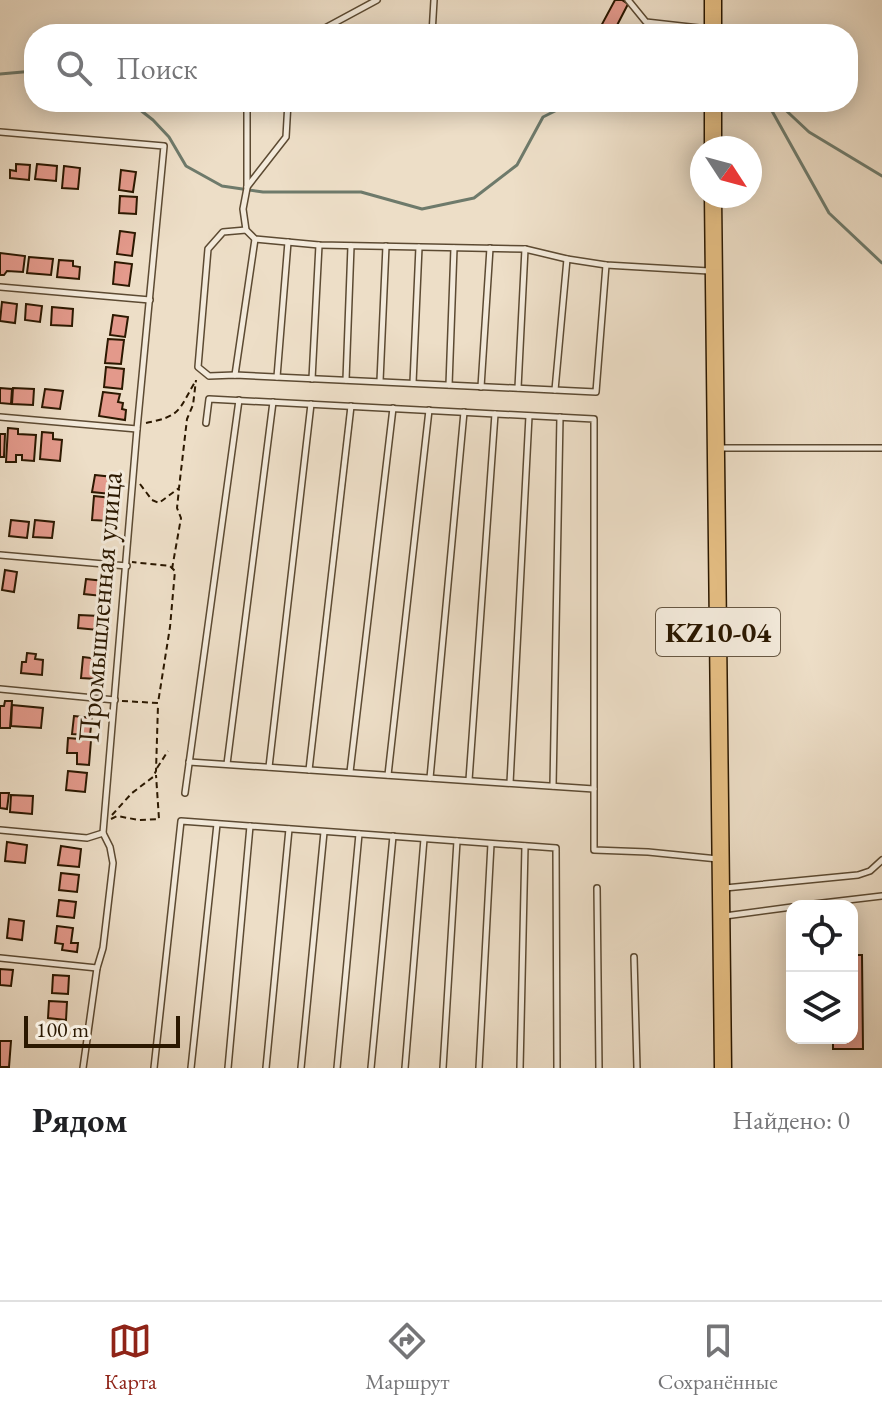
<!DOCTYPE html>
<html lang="ru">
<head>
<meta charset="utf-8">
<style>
  body { margin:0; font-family:"EB Garamond",serif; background:#f6f6f6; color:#202124 }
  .controls { position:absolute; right:24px; bottom:24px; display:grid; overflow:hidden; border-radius:16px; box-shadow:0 4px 20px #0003 }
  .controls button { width:72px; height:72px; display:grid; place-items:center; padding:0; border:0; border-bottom:2px solid #e0e0e0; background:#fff; color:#202124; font:40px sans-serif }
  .compass { position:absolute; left:690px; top:136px; width:72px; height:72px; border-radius:50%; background:#fff; box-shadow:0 4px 20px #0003; rotate:126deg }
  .scale { position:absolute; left:24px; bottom:20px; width:156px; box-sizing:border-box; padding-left:8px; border:4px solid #2b1800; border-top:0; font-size:22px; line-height:28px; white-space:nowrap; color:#2b1800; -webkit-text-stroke:6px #f3eadb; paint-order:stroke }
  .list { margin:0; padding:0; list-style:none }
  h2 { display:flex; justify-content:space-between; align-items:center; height:104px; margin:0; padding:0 32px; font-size:34px }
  h2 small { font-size:26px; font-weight:400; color:#757577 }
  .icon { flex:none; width:44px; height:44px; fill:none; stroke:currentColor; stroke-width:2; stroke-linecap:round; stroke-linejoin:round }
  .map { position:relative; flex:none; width:882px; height:1068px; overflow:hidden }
  .search { position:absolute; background:#fff; box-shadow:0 4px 20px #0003; left:24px; right:24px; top:24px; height:88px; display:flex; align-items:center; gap:20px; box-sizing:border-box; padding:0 28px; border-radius:32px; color:#757577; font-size:30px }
  .sheet { height:232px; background:#fff }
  nav { display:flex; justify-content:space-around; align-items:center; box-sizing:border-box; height:112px; border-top:2px solid #e0e0e0; background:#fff; font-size:22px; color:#757577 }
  nav a { display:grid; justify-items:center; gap:4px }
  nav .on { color:#8f2418 }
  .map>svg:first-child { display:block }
</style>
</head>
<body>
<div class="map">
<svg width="882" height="1068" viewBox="0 0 882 1068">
  <rect width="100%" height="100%" fill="#eddec7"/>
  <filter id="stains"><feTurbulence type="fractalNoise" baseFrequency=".0025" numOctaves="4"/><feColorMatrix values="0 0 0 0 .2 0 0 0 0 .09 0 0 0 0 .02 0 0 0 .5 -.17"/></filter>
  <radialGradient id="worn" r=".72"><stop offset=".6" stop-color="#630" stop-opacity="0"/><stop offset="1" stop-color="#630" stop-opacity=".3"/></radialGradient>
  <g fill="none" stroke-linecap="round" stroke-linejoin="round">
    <g stroke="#6e7a6b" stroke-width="3">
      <path d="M0 74 34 71"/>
      <path d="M130 102 153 120 169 137 186 166 222 186 263 192H361L422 209 474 198 517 165 543 117 573 102"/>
      <path d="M644 102H660"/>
      <path d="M767 102 829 213 882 263"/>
      <path d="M777 102 809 132 882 176"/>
    </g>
  </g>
  <g fill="#e49a8c" stroke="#2b1800" stroke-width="2">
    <path d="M615 0H622L628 4 613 33 601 26Z"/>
    <path d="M16 164 30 165 29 180 10 178V170L16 171Z"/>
    <path d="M37 164 57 166 56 181 35 179Z"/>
    <path d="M64 166 80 168 78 189 62 188Z"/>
    <path d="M121 170 136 172 133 192 119 190Z"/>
    <path d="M120 196 137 197 136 214 119 213Z"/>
    <path d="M120 231 135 233 132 256 117 254Z"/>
    <path d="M0 253 25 256 23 272 7 271 4 275H0Z"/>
    <path d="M29 257 53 259 51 275 27 273Z"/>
    <path d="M59 260 73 261V266L80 267 79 279 57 277Z"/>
    <path d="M115 262 132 264 129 286 113 284Z"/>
    <path d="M2 302 17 304 15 323 0 321Z"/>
    <path d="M26 304 42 306 40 322 25 320Z"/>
    <path d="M52 307 73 309 72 326 51 325Z"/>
    <path d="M113 315 128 317 125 337 110 335Z"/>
    <path d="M108 339 124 340 121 364 105 363Z"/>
    <path d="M106 367 124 369 122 389 104 387Z"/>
    <path d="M0 388 12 389 11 404 0 403Z"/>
    <path d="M13 388 34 389 33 405 12 404Z"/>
    <path d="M45 389 63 391 60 409 42 407Z"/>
    <path d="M103 392 120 394 118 402 123 403 122 409 126 410 125 420 99 416Z"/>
    <path d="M8 428 18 429V434L36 435 34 461 22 460V455H16V462H6Z"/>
    <path d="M42 432 53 433V439L62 440 60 461 40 459Z"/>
    <path d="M0 434H5L4 457H0Z"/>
    <path d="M95 475 113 477 111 494 92 492Z"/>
    <path d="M94 496 112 498 110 521 92 520Z"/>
    <path d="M11 520 29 522 27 538 9 536Z"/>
    <path d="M35 520 54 522 52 538 33 537Z"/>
    <path d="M5 570 17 572 14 592 2 590Z"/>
    <path d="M86 579 104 581 102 596 84 594Z"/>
    <path d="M79 615 99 616 98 630 78 628Z"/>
    <path d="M27 653 36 654 35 659 43 660 42 675 21 673 22 662H26Z"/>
    <path d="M83 657 99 659 97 679 81 678Z"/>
    <path d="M5 701H12L10 728H0V706H4Z"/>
    <path d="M12 705 43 708 41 728 11 726Z"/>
    <path d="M74 716 92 718 90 735 72 734Z"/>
    <path d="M68 738 91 740 89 765 77 764V753H67Z"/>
    <path d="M68 771 87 773 85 792 66 790Z"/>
    <path d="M0 793H9L7 809 0 808Z"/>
    <path d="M11 795 33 796 32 814 10 812Z"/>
    <path d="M7 842 27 845 25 863 5 861Z"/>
    <path d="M61 846 81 849 79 867 58 865Z"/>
    <path d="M61 873 79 875 77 892 59 890Z"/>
    <path d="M59 900 76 902 74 918 57 916Z"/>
    <path d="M9 919 24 921 22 940 7 938Z"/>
    <path d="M57 926 73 928 71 943H78L77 952 62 950 63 944 55 943Z"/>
    <path d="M852 955H862L863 1049H833V1038H852Z"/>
    <path d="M0 969 13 970 11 986 0 985Z"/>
    <path d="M53 975 69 976 68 994 52 993Z"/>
    <path d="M49 1001 67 1002 66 1020 48 1018Z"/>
    <path d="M0 1041H11L9 1067H0Z"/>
  </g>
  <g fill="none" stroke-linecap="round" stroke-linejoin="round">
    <defs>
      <g id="service">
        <path d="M628 0 646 22 708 29"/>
        <path d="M314 34 377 0"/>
        <path d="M432 34 434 0"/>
        <path d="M247 102V188L243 209 246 230 255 239 319 245 525 249 567 259 606 265 709 271"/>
        <path d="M0 132 164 146 137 429 103 833 110 847 113 863 103 948 97 968 83 1068"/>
        <path d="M247 187 286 137 288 102"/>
        <path d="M246 230 223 232 208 249 198 367 209 376 235 375 596 392 606 265"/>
        <path d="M0 287 150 300"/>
        <path d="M235 375 255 239"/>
        <path d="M277 377 288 242"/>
        <path d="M312 379 319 245"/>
        <path d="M346 380 351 246"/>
        <path d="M380 381 386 246"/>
        <path d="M413 383 419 247"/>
        <path d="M449 385 454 248"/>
        <path d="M481 387 490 248"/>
        <path d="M518 388 525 249"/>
        <path d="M555 390 567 259"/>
        <path d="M0 417 137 429"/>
        <path d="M206 423 209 399 594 419V850L648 852 718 859"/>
        <path d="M719 448H882"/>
        <path d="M0 555 127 566"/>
        <path d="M0 689 115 700"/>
        <path d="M189 762 594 789"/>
        <path d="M227 764 273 402"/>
        <path d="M269 767 311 404"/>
        <path d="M309 770 351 406"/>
        <path d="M350 772 393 408"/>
        <path d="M388 775 429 410"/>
        <path d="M430 778 464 412"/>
        <path d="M469 780 495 414"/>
        <path d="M510 783 529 416"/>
        <path d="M553 786 560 417"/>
        <path d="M185 793 239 400"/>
        <path d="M0 830 87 838 103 833"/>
        <path d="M597 888 599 1068"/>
        <path d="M725 888 858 875 870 871 882 860"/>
        <path d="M797 906 882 896"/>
        <path d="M725 916 792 907"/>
        <path d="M634 957 637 1068"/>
        <path d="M0 958 97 968"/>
        <path d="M154 1068 181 821 556 848 557 1068"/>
        <path d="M191 1068 217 824"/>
        <path d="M228 1068 250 826"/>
        <path d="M266 1068 289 829"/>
        <path d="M301 1068 324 832"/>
        <path d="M337 1068 359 834"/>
        <path d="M371 1068 393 836"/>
        <path d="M405 1068 424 839"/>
        <path d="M443 1068 457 841"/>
        <path d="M479 1068 491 844"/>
        <path d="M520 1068 525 846"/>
      </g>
      <g id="trunk">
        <path d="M713 34V0"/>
        <path d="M713 102V148"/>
        <path d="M713 196 723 1068"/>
      </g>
    </defs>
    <use href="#service" stroke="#5c4a32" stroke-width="8"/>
    <use href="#trunk" stroke="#2b1800" stroke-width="19"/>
    <g stroke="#2b1800" stroke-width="2" stroke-dasharray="6 4" stroke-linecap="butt">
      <path d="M146 423C181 416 178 411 195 382"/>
      <path d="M140 484 152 500 159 503 179 488 187 419 193 405 196 380"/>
      <path d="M172 569 181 518 177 508 179 489"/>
      <path d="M122 701 158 703 170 627 175 571 170 566 132 562"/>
      <path d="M157 768 168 751"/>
      <path d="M112 815 132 793 153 777 156 771 158 705"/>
      <path d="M111 819 117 816 139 820 159 819 156 775"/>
    </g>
    <use href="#service" stroke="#f3eadb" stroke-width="5"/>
    <use href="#trunk" stroke="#e6bf84" stroke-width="16"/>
  </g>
  <g text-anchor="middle" stroke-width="6" stroke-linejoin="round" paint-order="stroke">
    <rect fill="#f3eadb" stroke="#675742" stroke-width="2" x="656" y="608" width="124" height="48" rx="6"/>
    <g font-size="28" font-weight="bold" fill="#2b1800">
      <text x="718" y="642">KZ10-04</text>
    </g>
    <g font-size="30" fill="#2b1800" stroke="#f3eadb">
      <text transform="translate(100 607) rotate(-85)" y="10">Промышленная улица</text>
    </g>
  </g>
  <rect width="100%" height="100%" filter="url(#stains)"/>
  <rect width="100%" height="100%" fill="url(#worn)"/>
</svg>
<div class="controls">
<button><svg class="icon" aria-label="locate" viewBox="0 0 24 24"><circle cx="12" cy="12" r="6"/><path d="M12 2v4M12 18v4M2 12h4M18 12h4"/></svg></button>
<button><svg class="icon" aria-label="layers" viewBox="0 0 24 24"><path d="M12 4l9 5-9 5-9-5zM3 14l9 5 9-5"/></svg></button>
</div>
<svg class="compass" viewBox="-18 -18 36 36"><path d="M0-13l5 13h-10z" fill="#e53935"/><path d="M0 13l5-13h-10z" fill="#757577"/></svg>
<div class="scale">100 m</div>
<div class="search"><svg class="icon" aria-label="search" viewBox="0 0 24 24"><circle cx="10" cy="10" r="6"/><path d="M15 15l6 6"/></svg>Поиск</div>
</div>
<section class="sheet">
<h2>Рядом<small>Найдено: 0</small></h2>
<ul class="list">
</ul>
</section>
<nav>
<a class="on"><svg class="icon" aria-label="map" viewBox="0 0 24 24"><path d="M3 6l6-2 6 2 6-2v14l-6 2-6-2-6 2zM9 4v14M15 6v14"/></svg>Карта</a>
<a><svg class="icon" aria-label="directions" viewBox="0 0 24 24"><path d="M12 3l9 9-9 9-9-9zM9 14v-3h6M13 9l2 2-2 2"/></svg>Маршрут</a>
<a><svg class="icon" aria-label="saved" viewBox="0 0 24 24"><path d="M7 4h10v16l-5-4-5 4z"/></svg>Сохранённые</a>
</nav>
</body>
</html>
